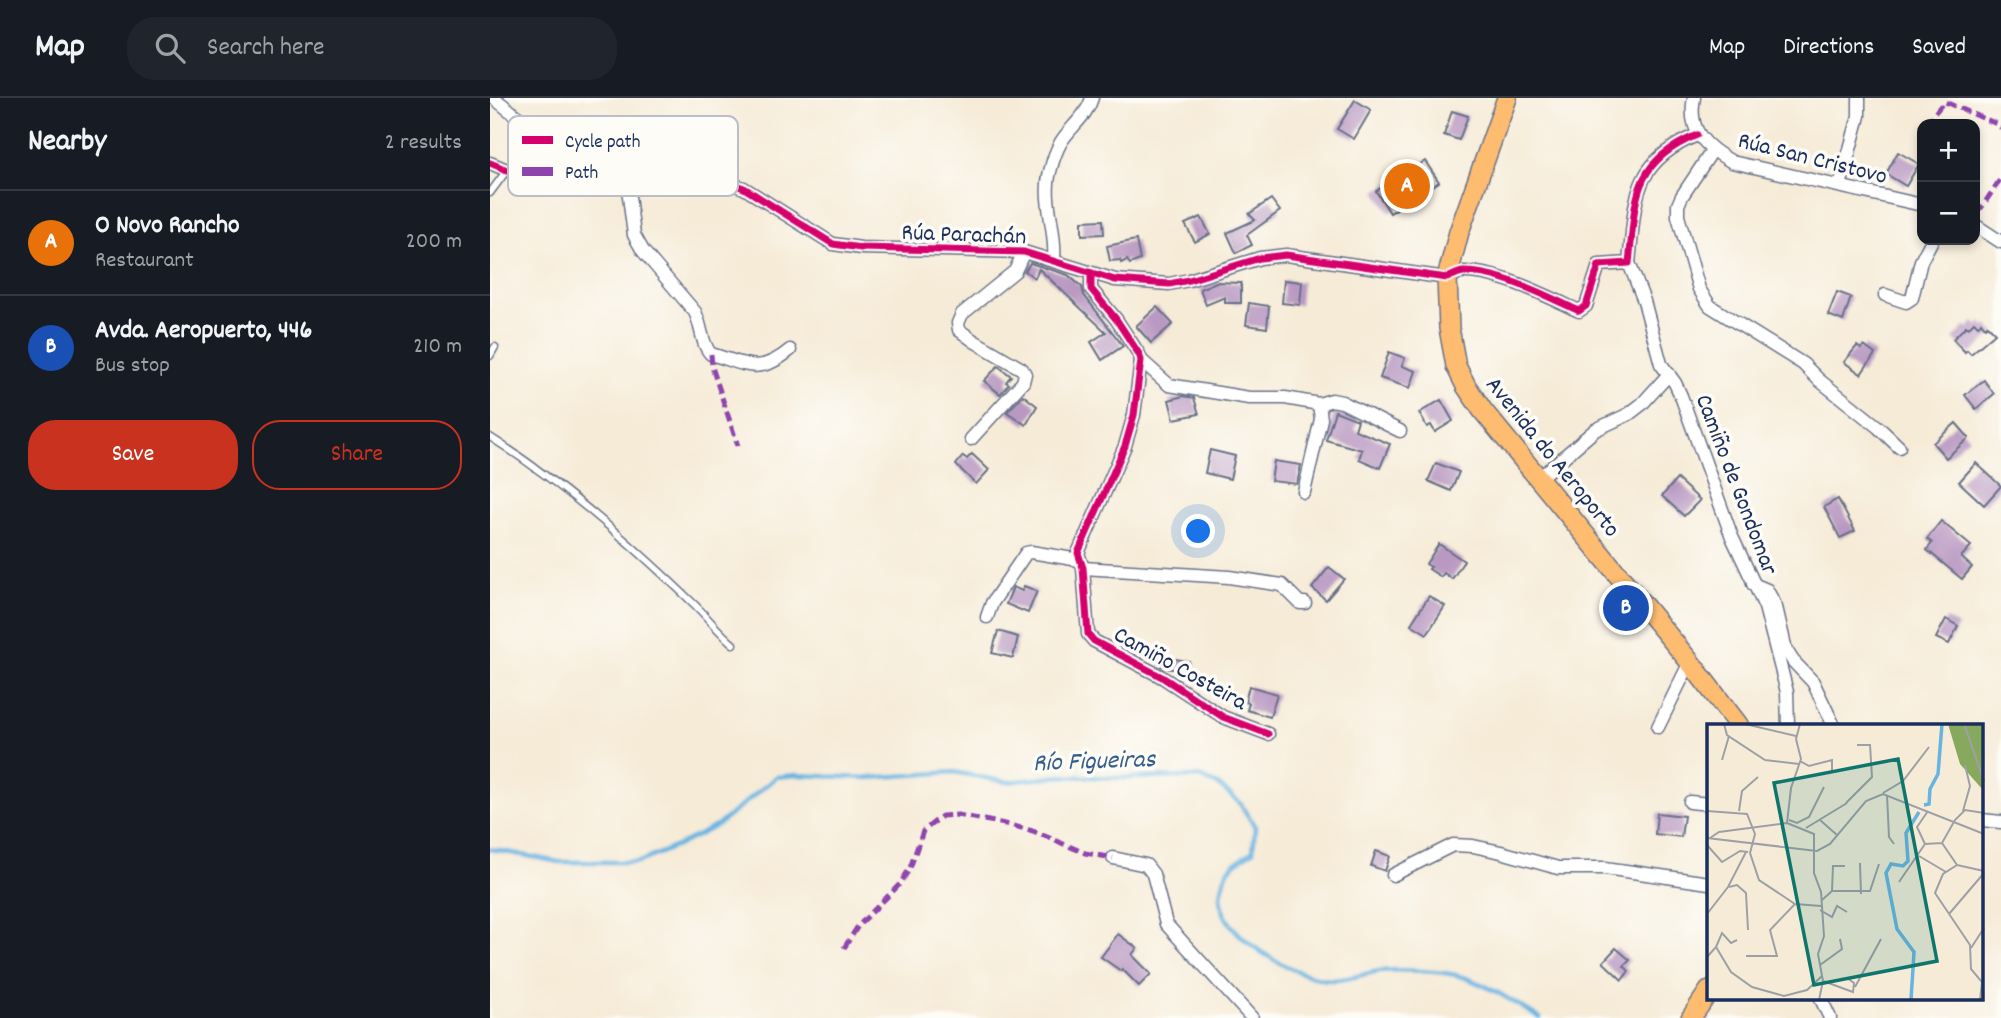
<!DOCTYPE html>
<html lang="en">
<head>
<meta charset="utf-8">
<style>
  body { margin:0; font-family:Dekko,sans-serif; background:#20242c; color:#f1f3f6 }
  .controls { position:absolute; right:21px; top:21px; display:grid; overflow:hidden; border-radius:14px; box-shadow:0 4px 10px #0003 }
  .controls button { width:63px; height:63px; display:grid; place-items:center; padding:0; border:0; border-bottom:2px solid #363941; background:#171b24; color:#f1f3f6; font:35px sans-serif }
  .you { position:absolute; left:709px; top:434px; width:24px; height:24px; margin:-18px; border:5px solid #fff; border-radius:50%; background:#1a73e8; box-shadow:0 0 0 10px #1a73e833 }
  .badge { display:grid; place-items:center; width:46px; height:46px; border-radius:50%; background:#c8321e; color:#fff; font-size:23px; font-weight:700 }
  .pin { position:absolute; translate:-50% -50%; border:4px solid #fff; box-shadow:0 2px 7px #0006 }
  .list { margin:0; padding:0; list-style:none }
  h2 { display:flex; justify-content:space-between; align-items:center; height:91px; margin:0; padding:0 28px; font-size:30px }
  h2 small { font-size:23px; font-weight:400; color:#9ea1a6 }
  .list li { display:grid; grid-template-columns:46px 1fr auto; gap:21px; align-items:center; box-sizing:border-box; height:105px; padding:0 28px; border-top:2px solid #363941 }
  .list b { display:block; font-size:26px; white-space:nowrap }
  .list p { margin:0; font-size:23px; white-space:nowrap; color:#9ea1a6 }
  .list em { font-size:23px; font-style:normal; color:#9ea1a6 }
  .actions { display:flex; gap:14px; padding:21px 28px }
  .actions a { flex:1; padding:16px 0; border:2px solid #c8321e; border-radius:28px; text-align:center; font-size:24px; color:#c8321e }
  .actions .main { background:#c8321e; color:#fff }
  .icon { flex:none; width:38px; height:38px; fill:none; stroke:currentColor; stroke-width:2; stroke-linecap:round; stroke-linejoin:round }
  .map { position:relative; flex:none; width:1511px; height:920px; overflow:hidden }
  header { display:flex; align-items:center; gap:42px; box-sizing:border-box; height:98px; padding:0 35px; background:#171b24; border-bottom:2px solid #363941 }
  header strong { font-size:33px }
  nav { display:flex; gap:38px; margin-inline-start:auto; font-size:24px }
  .search { width:490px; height:63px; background:#20242c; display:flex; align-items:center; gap:18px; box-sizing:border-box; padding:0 24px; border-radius:28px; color:#9ea1a6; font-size:26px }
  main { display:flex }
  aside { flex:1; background:#171b24 }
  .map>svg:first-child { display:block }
</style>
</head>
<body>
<header>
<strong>Map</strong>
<div class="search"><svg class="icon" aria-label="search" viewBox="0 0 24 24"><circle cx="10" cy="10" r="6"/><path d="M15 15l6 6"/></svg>Search here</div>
<nav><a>Map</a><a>Directions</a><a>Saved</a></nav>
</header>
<main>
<aside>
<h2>Nearby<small>2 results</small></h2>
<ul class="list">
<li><span class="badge" style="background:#e8710a">A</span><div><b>O Novo Rancho</b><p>Restaurant</p></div><em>200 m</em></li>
<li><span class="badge" style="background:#1a4fb4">B</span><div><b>Avda. Aeropuerto, 446</b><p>Bus stop</p></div><em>210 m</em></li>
</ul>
<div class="actions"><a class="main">Save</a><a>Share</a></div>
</aside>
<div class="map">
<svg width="1511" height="920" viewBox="0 0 1511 920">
  <rect width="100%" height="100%" fill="#fdfcf7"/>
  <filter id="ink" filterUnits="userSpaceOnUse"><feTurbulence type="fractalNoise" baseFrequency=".0143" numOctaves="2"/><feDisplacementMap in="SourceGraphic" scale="14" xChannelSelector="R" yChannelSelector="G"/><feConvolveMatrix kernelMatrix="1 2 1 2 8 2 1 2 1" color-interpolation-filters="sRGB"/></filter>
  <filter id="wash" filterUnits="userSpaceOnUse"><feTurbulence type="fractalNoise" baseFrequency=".00686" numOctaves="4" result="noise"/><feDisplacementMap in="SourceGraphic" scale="28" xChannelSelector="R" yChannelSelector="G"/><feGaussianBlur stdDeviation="1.57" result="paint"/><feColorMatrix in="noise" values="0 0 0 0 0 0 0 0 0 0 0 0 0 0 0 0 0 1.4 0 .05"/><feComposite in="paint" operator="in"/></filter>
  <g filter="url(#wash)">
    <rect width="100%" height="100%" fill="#f6ebd7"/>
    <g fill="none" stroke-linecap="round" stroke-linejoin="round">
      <path stroke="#68b4e1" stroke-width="4.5" d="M0 751 69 764H149L187 748 228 727 286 679 306 677 378 680 464 674 517 684 572 678 631 680 710 679 728 687 750 705 765 729 763 753C741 767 734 771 731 798 727 838 808 881 842 882 859 882 873 876 889 873 906 871 953 873 969 878 998 886 1024 905 1050 920"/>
    </g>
    <g id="blocks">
      <g fill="#b998c2">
        <path d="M865 2 881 12 864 41 847 31Z"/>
        <path d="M962 13 978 18 969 42 954 37Z"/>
        <path d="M1408 54 1429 66 1416 88 1396 76Z"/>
        <path d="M935 63 949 84 900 115 886 93Z"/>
        <path d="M781 101 790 113 757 137 762 147 746 155 737 135 765 122 759 116Z"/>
        <path d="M711 119 720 136 705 144 695 126Z"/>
        <path d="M613 122 614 136 592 137V123Z"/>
        <path d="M646 142 650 162 640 166 637 162 631 165 630 162 620 163 617 148Z"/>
        <path d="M540 165 578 177 592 189 594 197 633 248 612 262 601 244 616 234 549 171 545 180 535 173Z"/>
        <path d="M794 182 812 184 810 207 792 205Z"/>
        <path d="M726 184 751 185V205H735V199L716 207 710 191Z"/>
        <path d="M1347 194 1361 199 1353 223 1338 217Z"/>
        <path d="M759 205 779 208 777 230 756 227Z"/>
        <path d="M667 209 683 226 661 245 646 228Z"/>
        <path d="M1484 224 1488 228 1491 224 1495 229 1497 227 1505 235 1481 256 1477 252 1475 254 1463 241 1476 228 1478 230Z"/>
        <path d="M1367 248 1371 251 1374 248 1385 256 1371 276 1354 264Z"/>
        <path d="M899 254 915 260 912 268 926 273 920 290 890 280Z"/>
        <path d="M508 268 521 278 516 284 519 286 510 296 494 283Z"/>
        <path d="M1494 282 1504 296 1486 311 1475 297Z"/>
        <path d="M533 297 547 308 536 327 517 314Z"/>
        <path d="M693 298 704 300 709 316 684 321 679 302Z"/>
        <path d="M951 302 963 323 945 334 941 327 937 329 929 315Z"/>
        <path d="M845 313 868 322 865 332 900 346 890 370 869 361 872 352 836 342Z"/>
        <path d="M1466 325 1479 340 1456 360 1443 345Z"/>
        <path d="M720 352 745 358 740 381 715 375Z"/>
        <path d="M482 356 499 372 486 386 466 367 473 358 477 361Z"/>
        <path d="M784 363 811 367 807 386 781 383Z"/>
        <path d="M946 365 969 374 961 393 938 383Z"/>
        <path d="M1486 365 1511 388 1494 407 1469 384Z"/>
        <path d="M1187 381 1210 402 1194 418 1172 398Z"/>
        <path d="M1348 401 1365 433 1350 440 1334 409Z"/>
        <path d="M1451 423 1481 448 1471 459 1482 469 1472 481 1437 452 1442 445 1437 441Z"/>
        <path d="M949 446 974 463 962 481 954 475 951 479 939 471 941 469 936 466Z"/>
        <path d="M839 469 854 481 836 502 822 490Z"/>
        <path d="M534 488 547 493 538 515 516 506 523 489 532 493Z"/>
        <path d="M939 498 955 508 937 536 921 526Z"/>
        <path d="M1456 521 1468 528 1459 546 1446 540Z"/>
        <path d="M508 533 528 539 523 560 502 555Z"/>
        <path d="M670 559 699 563 698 573 674 570 669 567Z"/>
        <path d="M759 588 787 596 780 619 757 612 759 605 755 604Z"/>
        <path d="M1167 715 1194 718 1191 739 1165 736Z"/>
        <path d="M886 753 900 758 895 773 881 768Z"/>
        <path d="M628 836 647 850 642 857 661 876 649 888 632 871 631 873 611 859Z"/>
        <path d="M1126 850 1140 862 1134 868 1139 873 1132 882 1113 864Z"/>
      </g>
    </g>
  </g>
  <g filter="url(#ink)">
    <use href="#blocks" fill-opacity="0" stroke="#687188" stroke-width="2"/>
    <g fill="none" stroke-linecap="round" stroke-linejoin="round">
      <defs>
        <g id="lane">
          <path d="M0 95 17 72"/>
          <path d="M0 258 5 249"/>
          <path d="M0 339C74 386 142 446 205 507 218 520 229 534 243 546"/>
        </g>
        <g id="street">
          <path d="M4 0 29 20 40 36 56 78"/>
          <path d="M1204 0C1197 33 1216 49 1242 64L1432 107"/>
          <path d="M1222 53 1192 98 1188 107V118L1209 191 1220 208 1313 266 1329 282 1388 329 1409 349"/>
          <path d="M0 65 17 72 56 78 177 74 220 78 254 90 343 146 371 150 534 154 625 182 679 186 699 182 770 160 796 157 957 180C962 178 967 175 973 174 1008 173 1057 198 1089 213L1096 208 1109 167 1139 165C1146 103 1140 65 1207 37"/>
          <path d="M136 75 144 137 153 153 205 214C212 228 211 246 221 256 256 266 269 278 300 252"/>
          <path d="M1350 88 1369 18V0"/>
          <path d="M1485 127 1511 144"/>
          <path d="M564 161C567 130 551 101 561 70 563 62 567 51 571 44 580 29 597 18 602 0"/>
          <path d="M1139 165 1154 203 1171 266 1185 285 1191 298 1242 439 1275 509 1297 594 1298 628"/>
          <path d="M601 175V191L626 221 649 256 651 262 644 317 635 348 588 455 593 470 598 536 604 543 672 579 733 619 778 636"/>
          <path d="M1395 197 1416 204 1422 200 1431 163 1442 142"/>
          <path d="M651 262 679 287 759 300H795L829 306 831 321 814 394"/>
          <path d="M829 306 842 302 852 304 910 333"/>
          <path d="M481 341 533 284 535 276 532 271 484 243 469 232 468 225 472 216 525 173 534 154"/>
          <path d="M1048 381 1105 332 1139 316 1152 306 1179 276"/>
          <path d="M593 470 739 479 792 487 810 505H815"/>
          <path d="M1263 486 1277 492 1286 509 1296 552 1303 563 1323 584 1344 628"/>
          <path d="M497 519 502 505 536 455 541 454 589 462"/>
          <path d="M1168 629 1200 564"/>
          <path d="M1200 704 1219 706"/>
          <path d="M1492 722 1511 724"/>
          <path d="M623 760 656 767 663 776 676 826 762 920"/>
          <path d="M903 777 963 747 983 748 1011 754 1068 770H1115L1219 785"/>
          <path d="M1331 901 1340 920"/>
        </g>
        <g id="primary">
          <path d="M1017 0 969 134 957 180 959 230 966 268 976 288 993 313 1200 564 1249 628"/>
          <path d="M1201 920 1219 893"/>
        </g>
      </defs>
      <use href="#lane" stroke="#687188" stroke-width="9"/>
      <use href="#street" stroke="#687188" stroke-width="15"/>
      <use href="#primary" stroke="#687188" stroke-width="22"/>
      <use href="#lane" stroke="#fff" stroke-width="6"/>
      <use href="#street" stroke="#fff" stroke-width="12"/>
      <use href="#primary" stroke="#febc70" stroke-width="19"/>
      <g stroke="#8e44ad" stroke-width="5" stroke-dasharray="10 5" stroke-linecap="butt">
        <path d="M1436 26 1452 6 1455 4 1507 26 1511 30"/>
        <path d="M1485 113 1492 109 1511 80"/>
        <path d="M221 256 222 269 248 348"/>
        <path d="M354 850 368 828 410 786 420 770 433 733 452 718 468 717 520 727 543 733 595 755 623 760"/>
      </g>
      <defs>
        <g id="cycleway">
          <path d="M0 65 17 72 56 78 177 74 220 78 254 90 343 146 371 150 534 154 625 182 679 186 699 182 770 160 796 157 957 180C962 178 967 175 973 174 1008 173 1057 198 1089 213L1096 208 1109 167 1139 165C1146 103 1140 65 1207 37"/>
          <path d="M601 175V191L626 221 649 256 651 262 644 317 635 348 588 455 593 470 598 536 604 543 672 579 733 619 778 636"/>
        </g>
      </defs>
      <use href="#cycleway" stroke="#fdfcf7" stroke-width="11"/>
      <use href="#cycleway" stroke="#d6006c" stroke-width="7"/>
    </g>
  </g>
  <g text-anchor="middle" stroke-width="7" stroke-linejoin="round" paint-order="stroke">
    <g font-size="24" fill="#1b2f5e" stroke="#fdfcf7">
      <text transform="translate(1323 59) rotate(14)" y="8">Rúa San Cristovo</text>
      <text transform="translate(474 135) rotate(2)" y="8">Rúa Parachán</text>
      <text transform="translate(1064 358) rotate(51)" y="8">Avenida do Aeroporto</text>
      <text transform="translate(1248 386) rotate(69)" y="8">Camiño de Gondomar</text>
      <text transform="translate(691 569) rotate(29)" y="8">Camiño Costeira</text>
    </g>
    <g font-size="26" font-style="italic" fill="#365e8c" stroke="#fdfcf7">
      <text transform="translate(604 661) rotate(-2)" y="9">Río Figueiras</text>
    </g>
  </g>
  <g transform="translate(1217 626)">
    <rect width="276" height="276" fill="#f6ebd7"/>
    <path d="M241 0H276V66L253 40Z" fill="#86a95e"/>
    <path fill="none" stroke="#68b4e1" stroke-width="3.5" d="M217 81 222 80 223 65 231 50 235 0M204 276 207 228 190 205 179 149 184 140 196 142 201 137 199 109 212 88"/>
    <path fill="none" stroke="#9ea0a7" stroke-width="2" d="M17 0 20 11 58 36 92 40M38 0 89 12M257 0 277 57M15 36 22 12M93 37 102 42 125 36V47M176 69 196 57 222 23M180 71 182 113 187 120M139 79 165 53 163 21H150M0 87 40 90 48 110 43 129 52 156 88 180 114 182M32 87 35 67 51 53M256 87 263 62 258 41M82 96 90 99 102 93 117 63M113 96 130 111M80 99 107 110V149L114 168 117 212 111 230 116 257 112 276M99 104 140 79M0 114 110 127 123 120 159 77 176 70 277 110M3 114 12 108 80 99 84 64 94 35 89 15 93 0M218 120 210 103 221 87M0 121 15 138 33 127 41 128M212 132 239 148M153 139 154 170M250 141 277 147M192 158 218 120 235 119M22 163 30 161 39 169 41 206M125 167 126 142H138M115 176 125 167H163L172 140M113 186 125 193 130 182 140 188M0 190 21 163 39 128M242 190 277 149M9 223 15 209 24 219 30 216M264 224 277 204M39 232H70L63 206 88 180M0 233 9 223 24 248 45 263 77 272 100 266 115 252M113 241 135 225 133 215M116 257 146 268 147 259 140 254M148 263 174 215M273 276 275 258 264 245 263 221 228 169 236 150 250 141 235 119 248 96 258 86 277 89"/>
    <path fill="#0f766e" fill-opacity="0.15" stroke="#0f766e" stroke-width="3.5" d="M191 35 230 237 107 261 67 59Z"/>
    <rect width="276" height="276" fill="none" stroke="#1b2f5e" stroke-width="3.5"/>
  </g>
  <rect x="18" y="18" width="230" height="80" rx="10" fill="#fdfcf7" stroke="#b9bec9" stroke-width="2"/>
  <rect x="32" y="38" width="31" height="8" fill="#d6006c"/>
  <rect x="32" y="69" width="31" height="9" fill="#8e44ad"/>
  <g font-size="19" fill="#1b2f5e">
    <text x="75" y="49">Cycle path</text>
    <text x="75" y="80">Path</text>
  </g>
</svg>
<div class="controls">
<button>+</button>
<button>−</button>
</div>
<div class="you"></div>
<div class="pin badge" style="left:917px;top:88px;background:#e8710a">A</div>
<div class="pin badge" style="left:1136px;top:510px;background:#1a4fb4">B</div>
</div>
</main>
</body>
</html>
